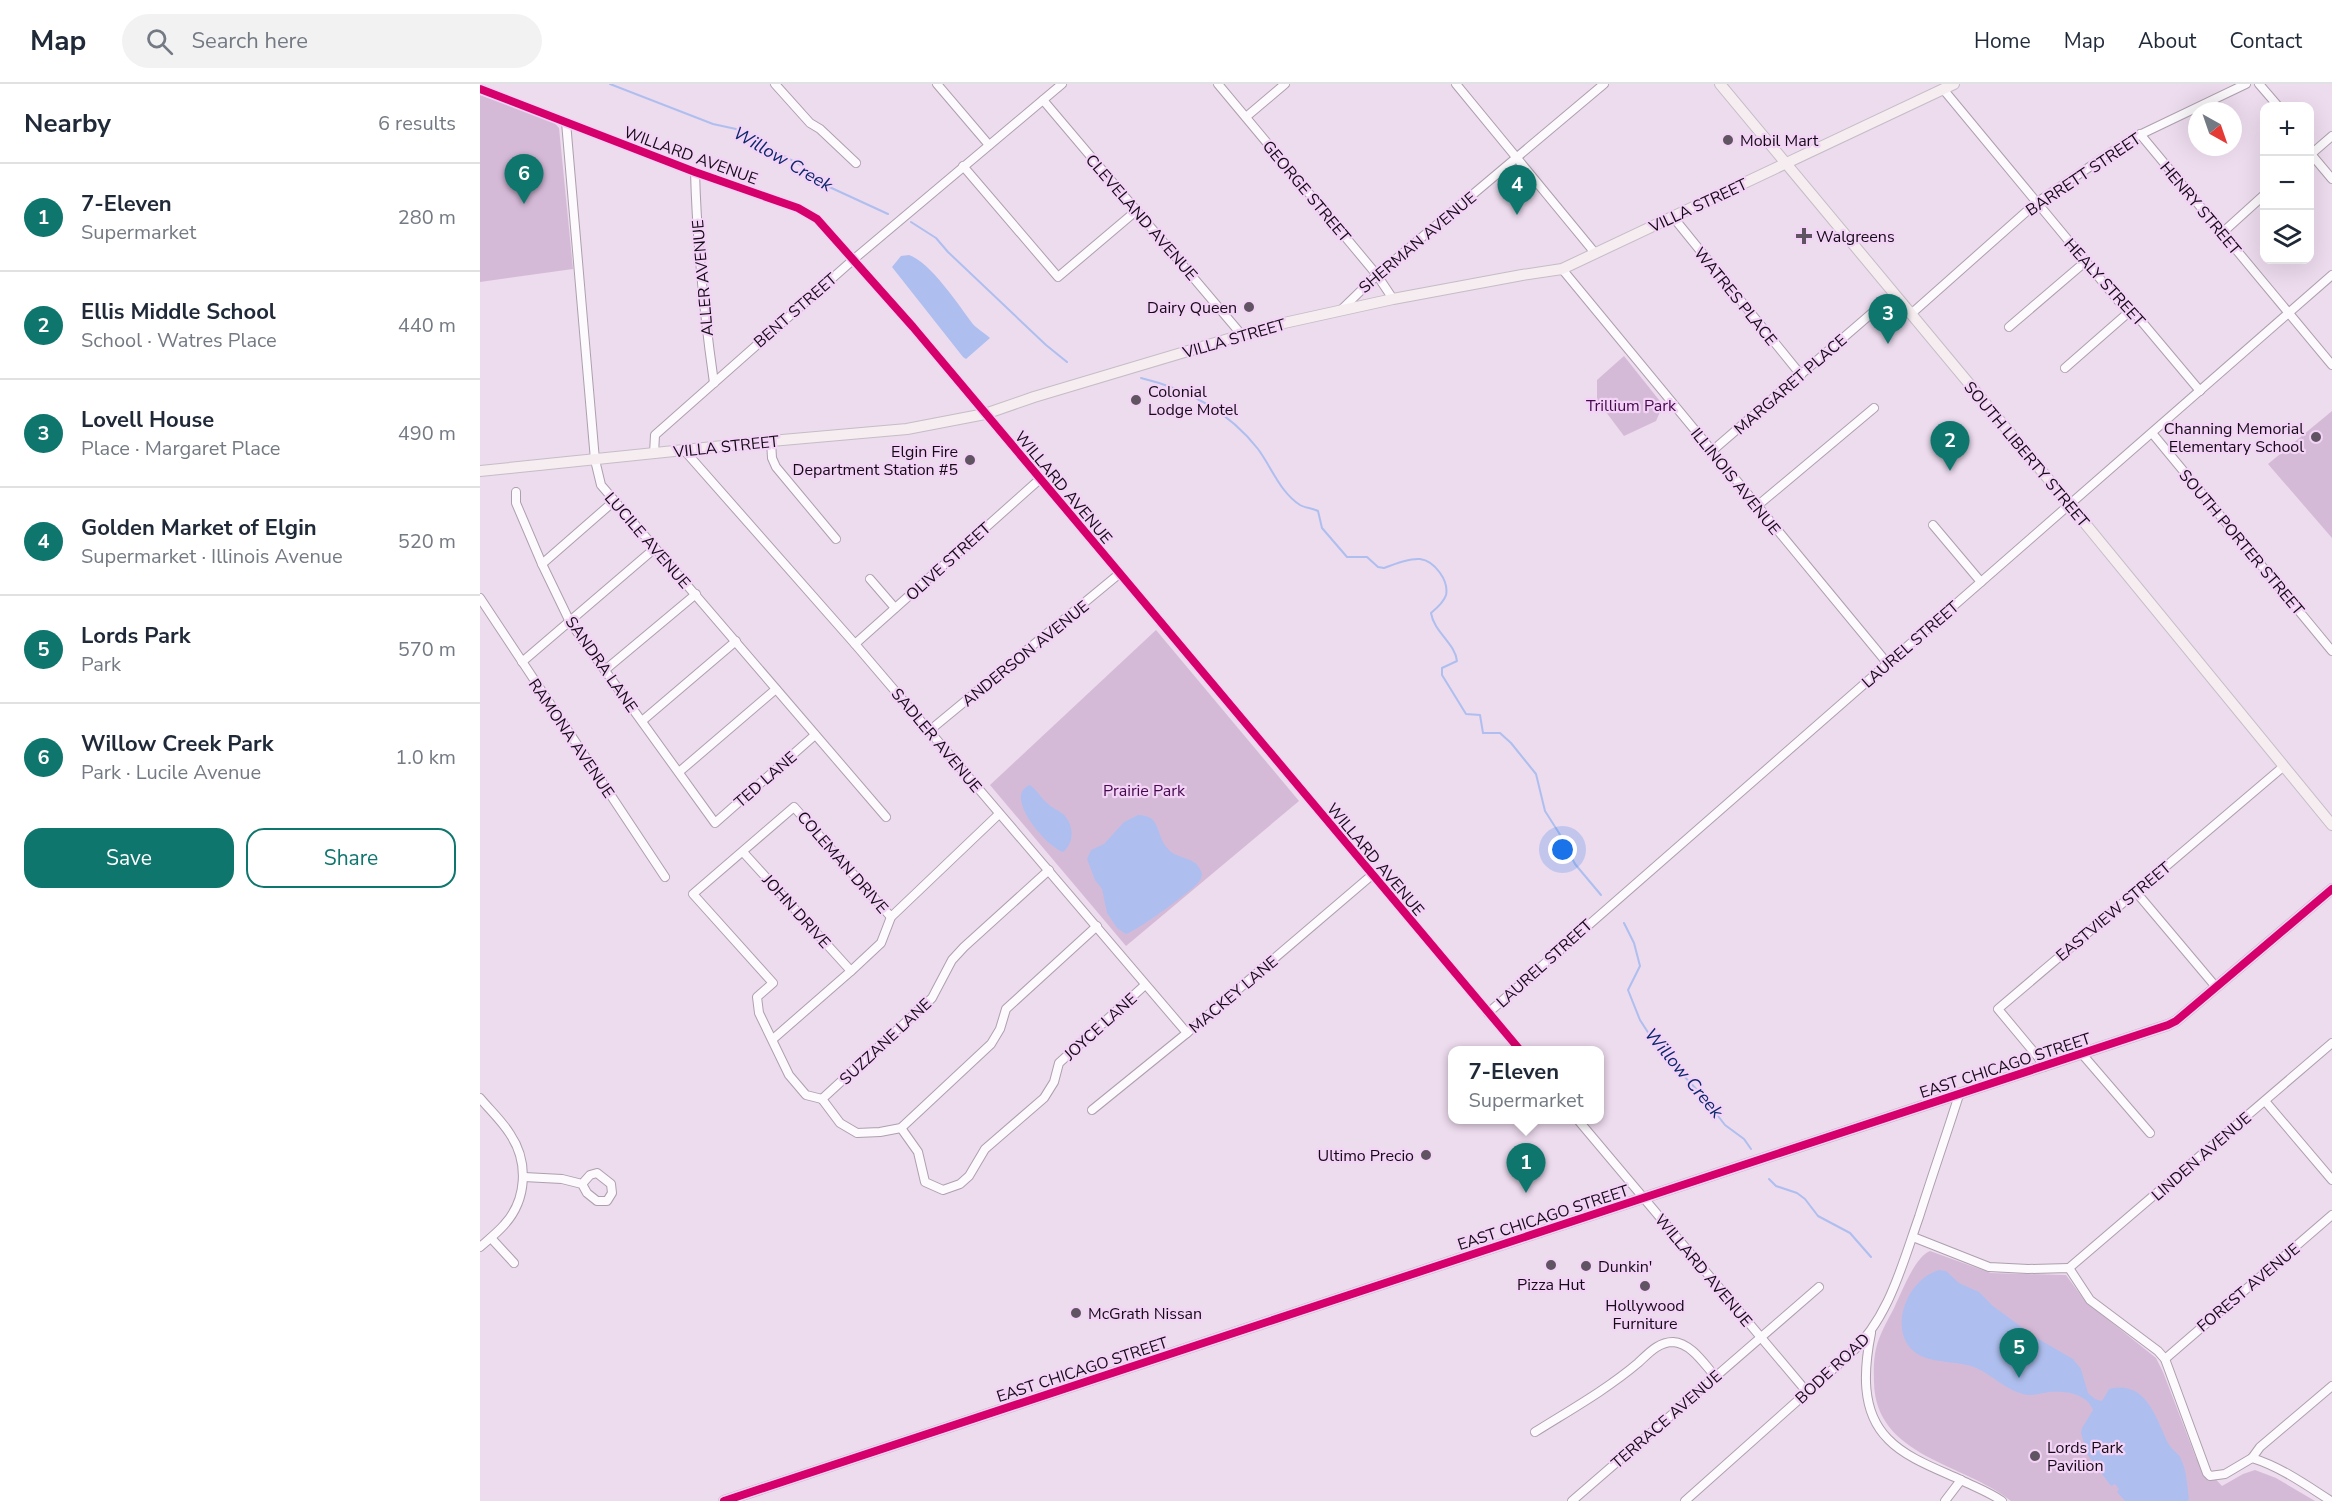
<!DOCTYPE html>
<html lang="en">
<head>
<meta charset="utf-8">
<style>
  body { margin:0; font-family:"Nunito Sans",sans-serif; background:#f2f2f3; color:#1f2937 }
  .controls { position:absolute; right:18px; top:18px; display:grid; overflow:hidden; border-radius:12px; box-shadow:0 6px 24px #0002 }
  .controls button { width:54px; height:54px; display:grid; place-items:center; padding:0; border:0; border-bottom:2px solid #e0e1e3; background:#fff; color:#1f2937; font:30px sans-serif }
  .compass { position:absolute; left:1708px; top:18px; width:54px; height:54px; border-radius:50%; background:#fff; box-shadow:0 6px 24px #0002; rotate:140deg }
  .you { position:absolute; left:1083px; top:766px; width:21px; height:21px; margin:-15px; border:4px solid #fff; border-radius:50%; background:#1a73e8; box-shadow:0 0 0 9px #1a73e833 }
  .badge { display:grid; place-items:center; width:39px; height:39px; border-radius:50%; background:#0f766e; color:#fff; font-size:20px; font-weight:700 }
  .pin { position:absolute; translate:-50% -50px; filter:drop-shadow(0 2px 3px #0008) }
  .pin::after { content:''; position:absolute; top:32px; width:21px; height:18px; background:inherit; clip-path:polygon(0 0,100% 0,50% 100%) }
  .popup { position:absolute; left:968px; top:962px; width:156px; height:78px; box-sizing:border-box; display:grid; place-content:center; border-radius:12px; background:#fff; filter:drop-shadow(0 2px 4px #0005); font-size:20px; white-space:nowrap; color:#747a83 }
  .popup b { font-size:22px; color:#1f2937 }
  .popup::after { content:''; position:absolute; left:50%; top:100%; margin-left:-12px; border:12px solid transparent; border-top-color:#fff }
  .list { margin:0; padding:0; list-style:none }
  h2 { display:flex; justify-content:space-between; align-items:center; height:78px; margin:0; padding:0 24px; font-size:26px }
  h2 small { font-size:20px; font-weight:400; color:#747a83 }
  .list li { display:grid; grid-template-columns:39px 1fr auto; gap:18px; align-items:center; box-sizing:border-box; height:108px; padding:0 24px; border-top:2px solid #e0e1e3 }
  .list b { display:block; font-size:22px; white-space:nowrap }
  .list p { margin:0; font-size:20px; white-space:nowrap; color:#747a83 }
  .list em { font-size:20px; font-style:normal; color:#747a83 }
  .actions { display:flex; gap:12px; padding:18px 24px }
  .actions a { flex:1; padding:14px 0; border:2px solid #0f766e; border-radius:18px; text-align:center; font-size:21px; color:#0f766e }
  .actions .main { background:#0f766e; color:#fff }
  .icon { flex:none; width:33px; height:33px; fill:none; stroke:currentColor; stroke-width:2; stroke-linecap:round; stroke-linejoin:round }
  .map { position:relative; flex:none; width:1852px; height:1417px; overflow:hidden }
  header { display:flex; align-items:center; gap:36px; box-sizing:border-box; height:84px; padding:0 30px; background:#fff; border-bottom:2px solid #e0e1e3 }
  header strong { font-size:28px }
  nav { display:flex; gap:33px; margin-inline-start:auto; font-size:21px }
  .search { width:420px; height:54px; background:#f2f2f3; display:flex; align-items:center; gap:15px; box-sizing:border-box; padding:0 21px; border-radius:33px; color:#747a83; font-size:22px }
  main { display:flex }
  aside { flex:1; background:#fff }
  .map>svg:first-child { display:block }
</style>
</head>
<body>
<header>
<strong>Map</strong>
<div class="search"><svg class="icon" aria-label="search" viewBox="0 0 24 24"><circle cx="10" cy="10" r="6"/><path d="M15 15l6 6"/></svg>Search here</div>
<nav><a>Home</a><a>Map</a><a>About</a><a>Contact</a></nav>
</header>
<main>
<aside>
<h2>Nearby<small>6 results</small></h2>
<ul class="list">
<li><span class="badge">1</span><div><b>7-Eleven</b><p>Supermarket</p></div><em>280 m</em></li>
<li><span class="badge">2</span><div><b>Ellis Middle School</b><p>School · Watres Place</p></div><em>440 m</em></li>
<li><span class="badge">3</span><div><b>Lovell House</b><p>Place · Margaret Place</p></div><em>490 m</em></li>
<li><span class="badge">4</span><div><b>Golden Market of Elgin</b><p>Supermarket · Illinois Avenue</p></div><em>520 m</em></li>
<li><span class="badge">5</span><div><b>Lords Park</b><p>Park</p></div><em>570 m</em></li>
<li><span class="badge">6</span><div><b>Willow Creek Park</b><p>Park · Lucile Avenue</p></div><em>1.0 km</em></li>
</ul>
<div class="actions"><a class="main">Save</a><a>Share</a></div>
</aside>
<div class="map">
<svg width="1852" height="1417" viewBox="0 0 1852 1417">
  <rect width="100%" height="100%" fill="#eddbee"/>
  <g fill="#d5bad8">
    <path d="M0 11 72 36 79 44 93 185 0 198Z"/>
    <path d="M1144 272 1183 321 1176 337 1144 352 1117 316V296Z"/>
    <path d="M1852 327V454L1788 380Z"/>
    <path d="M676 546 819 717 646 862 510 701Z"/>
    <path d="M1450 1167 1511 1189 1586 1191 1605 1217 1676 1274 1683 1288 1716 1374 1742 1402 1763 1390 1775 1386 1796 1394 1835 1417H1531C1484 1379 1395 1373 1394 1298 1393 1265 1397 1256 1412 1228 1420 1213 1434 1173 1450 1167Z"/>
  </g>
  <g fill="#aebfef">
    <path d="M429 171C450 178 479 221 492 239 497 245 505 249 510 254L486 275 483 273 412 183 421 172Z"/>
    <path d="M550 701C557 706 561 714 567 719 572 724 578 726 583 730 594 740 595 759 583 768 566 763 522 711 550 701Z"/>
    <path d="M658 731C682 731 675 751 688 765 699 777 717 771 722 790 721 795 721 795 718 799 710 808 657 847 646 850L637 844 627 829 622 805 615 796 607 775 611 766 624 760 644 738Z"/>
    <path d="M1459 1186 1466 1187 1479 1199 1499 1208 1513 1222 1555 1253 1593 1275 1601 1285 1608 1309 1615 1315 1622 1317 1629 1305C1666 1296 1675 1332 1688 1359 1691 1365 1697 1368 1700 1373 1707 1386 1707 1401 1709 1415L1708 1417H1645L1637 1408 1639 1405 1635 1400 1631 1402 1607 1370 1601 1349 1602 1344 1613 1326C1607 1310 1586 1307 1570 1308 1561 1309 1551 1313 1543 1310 1523 1305 1510 1288 1491 1282 1477 1278 1453 1278 1441 1272 1405 1254 1424 1196 1459 1186Z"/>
  </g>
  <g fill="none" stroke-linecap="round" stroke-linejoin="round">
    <g stroke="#aebfef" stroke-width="2">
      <path d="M130 0 233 40 256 45 324 83 345 101 408 130"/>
      <path d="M431 138 456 154 468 168 566 261 587 278"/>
      <path d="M661 294C707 305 749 328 778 365 792 384 800 408 820 421 825 424 832 424 838 427L842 444 867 473H887L898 483 904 484C914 480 929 474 940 475 955 477 969 497 966 511 964 518 957 524 951 529 954 548 975 559 977 577L962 584V591L986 630 1000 631 1003 649H1020L1031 659 1056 690 1065 727 1079 749 1095 780 1121 811"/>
      <path d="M1144 839 1154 859 1160 882 1148 906 1160 936 1180 967 1221 1010 1245 1041 1264 1055 1271 1065"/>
      <path d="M1289 1095 1296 1102 1317 1109 1325 1115 1338 1132 1370 1149 1391 1173"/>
    </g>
    <defs>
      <g id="minor">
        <path d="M295 0 330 39 340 45 376 79"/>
        <path d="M457 0 509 61"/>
        <path d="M738 0 897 191 913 215"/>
        <path d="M976 0 1115 169"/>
        <path d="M1779 0 1798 22"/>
        <path d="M0 5 215 88 318 124 337 135 433 243 1040 966"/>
        <path d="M1463 5 1641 220 1657 232 1720 307"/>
        <path d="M563 16 761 250"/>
        <path d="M766 33 805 0"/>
        <path d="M86 38 115 376 121 401 406 733"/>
        <path d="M1660 50 1852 281"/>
        <path d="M1831 70 1852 95"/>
        <path d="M1830 71 1852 52"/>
        <path d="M483 82 578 193 656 127"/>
        <path d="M215 88C217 158 224 229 234 299"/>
        <path d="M1193 133 1321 291"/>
        <path d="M1742 149 1784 111"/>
        <path d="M1082 185 1408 580"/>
        <path d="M862 225 897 191 1124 0"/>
        <path d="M1431 230 1556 119 1651 55 1766 0"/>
        <path d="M1529 243 1605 178"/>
        <path d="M1585 284 1649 228"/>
        <path d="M1672 349 1852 567"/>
        <path d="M291 357 292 374 296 383 356 455"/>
        <path d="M204 366 375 560 707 949"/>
        <path d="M1232 367 1414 210"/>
        <path d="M174 370 175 351 374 175 582 0"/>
        <path d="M36 408V419L62 480 90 538 235 739 335 651"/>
        <path d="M1277 422 1394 324"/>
        <path d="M1453 441 1501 498"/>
        <path d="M62 480 133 418"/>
        <path d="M390 495 415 524"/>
        <path d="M0 514 185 793"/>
        <path d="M375 560 560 395"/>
        <path d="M42 578 174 465"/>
        <path d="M125 586 216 510"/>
        <path d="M162 637 256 557"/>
        <path d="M449 647 639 490"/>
        <path d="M199 688 296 605"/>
        <path d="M263 768 371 887"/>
        <path d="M1656 808 1736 903"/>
        <path d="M1008 929 1852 191"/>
        <path d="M293 955 371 887 401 859 411 833 519 730"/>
        <path d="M1602 970 1670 1049"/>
        <path d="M1564 983 1558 973 1518 925 1804 682"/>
        <path d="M0 1014C10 1026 22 1037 30 1050 49 1078 47 1116 24 1141 17 1149 8 1156 0 1163"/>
        <path d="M342 1015 326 1011 309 991 279 929 277 913 293 899 213 810 314 723 411 833"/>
        <path d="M342 1015 360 1039 377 1049 400 1048 421 1044 511 960 520 945 526 925 617 842"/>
        <path d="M342 1015 452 914 472 876 484 863 569 786"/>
        <path d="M1785 1017 1852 1096"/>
        <path d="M612 1026 707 949 892 791"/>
        <path d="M1098 1036 1327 1308"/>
        <path d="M421 1044 438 1068 445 1098 463 1106 480 1100 489 1092 505 1065 564 1014 574 998 579 979 665 901"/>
        <path d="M44 1093 82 1095 102 1100 110 1091 117 1089 131 1100 132 1109 127 1117H117L107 1109 102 1100"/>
        <path d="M1433 1153 1509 1183 1548 1185 1589 1184 1610 1216 1678 1267 1685 1275 1727 1389 1730 1392 1745 1390 1772 1374C1801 1383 1826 1401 1851 1417"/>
        <path d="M11 1154 34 1179"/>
        <path d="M1589 1184 1852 959"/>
        <path d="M1391 1249C1384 1284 1380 1327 1408 1355 1426 1374 1457 1385 1481 1396 1495 1403 1509 1408 1522 1417"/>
        <path d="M1685 1275 1852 1131"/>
        <path d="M1055 1348C1090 1326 1126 1306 1158 1279 1168 1270 1178 1258 1193 1258 1211 1259 1224 1280 1235 1292"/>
        <path d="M1772 1374 1780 1363 1852 1302"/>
        <path d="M1092 1417 1339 1203"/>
        <path d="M1205 1417 1370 1270C1409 1234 1422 1181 1439 1133 1452 1092 1466 1052 1479 1011"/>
        <path d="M1465 1417 1481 1396"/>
      </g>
      <g id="major">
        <path d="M1240 0 1590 421 1852 741"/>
        <path d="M0 387 291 357 427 345 505 330 554 313 795 241 913 215 1042 191 1082 185 1474 0"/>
        <path d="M244 1417 1688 941 1696 937 1852 805"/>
      </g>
    </defs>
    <use href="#minor" stroke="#ada0ae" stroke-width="10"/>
    <use href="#major" stroke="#c5bdc6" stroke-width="12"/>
    <use href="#minor" stroke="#fcfafc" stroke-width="8"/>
    <use href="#major" stroke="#f5edf0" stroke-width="10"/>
    <defs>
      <g id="cycleway">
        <path d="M0 5 215 88 318 124 337 135 433 243 1040 966"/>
        <path d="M244 1417 1688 941 1696 937 1852 805"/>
      </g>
    </defs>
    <use href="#cycleway" stroke="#f3d3f6" stroke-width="11"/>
    <use href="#cycleway" stroke="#d6006c" stroke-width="8"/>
  </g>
  <g fill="#615462" stroke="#f3d3f6" stroke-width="2">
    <circle cx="1248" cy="56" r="6"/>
    <path d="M1321 143h6v6h6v6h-6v6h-6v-6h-6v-6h6z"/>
    <circle cx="769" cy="223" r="6"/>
    <circle cx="656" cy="316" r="6"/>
    <circle cx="1836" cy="353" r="6"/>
    <circle cx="490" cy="376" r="6"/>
    <circle cx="946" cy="1071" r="6"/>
    <circle cx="1071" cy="1181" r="6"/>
    <circle cx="1106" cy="1182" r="6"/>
    <circle cx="1165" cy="1202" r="6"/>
    <circle cx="596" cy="1229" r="6"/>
    <circle cx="1555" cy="1372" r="6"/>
  </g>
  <g text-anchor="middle" stroke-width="4.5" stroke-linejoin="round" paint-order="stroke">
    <g font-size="16" fill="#150b17" stroke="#f3d3f6" text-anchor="start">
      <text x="1260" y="62">Mobil Mart</text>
      <text x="1336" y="158">Walgreens</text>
      <text x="757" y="229" text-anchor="end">Dairy Queen</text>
      <text x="668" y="313">Colonial<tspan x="668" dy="18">Lodge Motel</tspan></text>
      <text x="1824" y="350" text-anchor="end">Channing Memorial<tspan x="1824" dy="18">Elementary School</tspan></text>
      <text x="478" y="373" text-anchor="end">Elgin Fire<tspan x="478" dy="18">Department Station #5</tspan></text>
      <text x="934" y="1077" text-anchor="end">Ultimo Precio</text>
      <text x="1118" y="1188">Dunkin'</text>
      <text x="1071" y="1206" text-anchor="middle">Pizza Hut</text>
      <text x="1165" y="1227" text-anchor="middle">Hollywood<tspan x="1165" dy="18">Furniture</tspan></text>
      <text x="608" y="1235">McGrath Nissan</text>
      <text x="1567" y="1369">Lords Park<tspan x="1567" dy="18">Pavilion</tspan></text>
    </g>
    <g font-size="16" fill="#150b17" stroke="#f3d3f6">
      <text transform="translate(211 71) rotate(20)" y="6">WILLARD AVENUE</text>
      <text transform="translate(1603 90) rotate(-34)" y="6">BARRETT STREET</text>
      <text transform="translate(827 107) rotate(50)" y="6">GEORGE STREET</text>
      <text transform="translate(1218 121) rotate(-25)" y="6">VILLA STREET</text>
      <text transform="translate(1721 124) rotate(50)" y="6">HENRY STREET</text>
      <text transform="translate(662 133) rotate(49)" y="6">CLEVELAND AVENUE</text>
      <text transform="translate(937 158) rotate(-40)" y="6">SHERMAN AVENUE</text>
      <text transform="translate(222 194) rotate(-95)" y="6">ALLER AVENUE</text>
      <text transform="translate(1625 198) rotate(48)" y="6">HEALY STREET</text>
      <text transform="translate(1256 212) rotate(51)" y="6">WATRES PLACE</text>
      <text transform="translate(315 226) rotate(-41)" y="6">BENT STREET</text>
      <text transform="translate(754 254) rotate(-16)" y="6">VILLA STREET</text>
      <text transform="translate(1310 300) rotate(-41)" y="6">MARGARET PLACE</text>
      <text transform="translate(246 362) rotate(-6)" y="6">VILLA STREET</text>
      <text transform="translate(1547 370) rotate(50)" y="6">SOUTH LIBERTY STREET</text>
      <text transform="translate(1256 397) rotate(51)" y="6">ILLINOIS AVENUE</text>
      <text transform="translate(584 403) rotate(50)" y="6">WILLARD AVENUE</text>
      <text transform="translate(168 456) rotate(49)" y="6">LUCILE AVENUE</text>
      <text transform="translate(1762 458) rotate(50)" y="6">SOUTH PORTER STREET</text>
      <text transform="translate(468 477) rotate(-42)" y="6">OLIVE STREET</text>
      <text transform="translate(1430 560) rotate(-41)" y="6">LAUREL STREET</text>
      <text transform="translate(545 569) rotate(-39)" y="6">ANDERSON AVENUE</text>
      <text transform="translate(122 580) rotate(55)" y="6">SANDRA LANE</text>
      <text transform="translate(92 654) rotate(56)" y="6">RAMONA AVENUE</text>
      <text transform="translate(457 656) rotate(50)" y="6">SADLER AVENUE</text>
      <text transform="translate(285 695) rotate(-41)" y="6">TED LANE</text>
      <text transform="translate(896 775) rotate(50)" y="6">WILLARD AVENUE</text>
      <text transform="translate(363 778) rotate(49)" y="6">COLEMAN DRIVE</text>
      <text transform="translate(317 827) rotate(48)" y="6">JOHN DRIVE</text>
      <text transform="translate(1633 827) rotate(-40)" y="6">EASTVIEW STREET</text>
      <text transform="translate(1064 879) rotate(-42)" y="6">LAUREL STREET</text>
      <text transform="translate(753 910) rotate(-40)" y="6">MACKEY LANE</text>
      <text transform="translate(620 942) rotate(-42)" y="6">JOYCE LANE</text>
      <text transform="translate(405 957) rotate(-43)" y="6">SUZZANE LANE</text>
      <text transform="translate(1525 981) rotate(-18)" y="6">EAST CHICAGO STREET</text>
      <text transform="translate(1721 1072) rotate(-41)" y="6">LINDEN AVENUE</text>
      <text transform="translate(1063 1133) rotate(-18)" y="6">EAST CHICAGO STREET</text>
      <text transform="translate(1224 1186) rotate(50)" y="6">WILLARD AVENUE</text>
      <text transform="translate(1768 1203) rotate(-40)" y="6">FOREST AVENUE</text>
      <text transform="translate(1352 1284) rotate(-43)" y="6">BODE ROAD</text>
      <text transform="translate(602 1285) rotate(-18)" y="6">EAST CHICAGO STREET</text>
      <text transform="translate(1186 1335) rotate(-41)" y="6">TERRACE AVENUE</text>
    </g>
    <g font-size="16" fill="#46094e" stroke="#f3d3f6">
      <text x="1151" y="327">Trillium Park</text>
      <text x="664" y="712">Prairie Park</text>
    </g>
    <g font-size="18" font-style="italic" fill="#0a296d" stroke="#f3d3f6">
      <text transform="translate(303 75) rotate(30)" y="6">Willow Creek</text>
      <text transform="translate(1204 989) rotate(50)" y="6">Willow Creek</text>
    </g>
  </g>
</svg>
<div class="controls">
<button>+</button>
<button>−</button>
<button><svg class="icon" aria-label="layers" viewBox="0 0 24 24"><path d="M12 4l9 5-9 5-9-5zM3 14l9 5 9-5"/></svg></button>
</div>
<svg class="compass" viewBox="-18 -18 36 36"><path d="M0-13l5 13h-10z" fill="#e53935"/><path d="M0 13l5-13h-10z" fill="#747a83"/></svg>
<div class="you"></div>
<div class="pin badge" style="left:1046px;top:1109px">1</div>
<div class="popup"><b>7-Eleven</b>Supermarket</div>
<div class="pin badge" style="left:1470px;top:387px">2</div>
<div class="pin badge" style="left:1408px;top:260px">3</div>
<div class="pin badge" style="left:1037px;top:131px">4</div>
<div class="pin badge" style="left:1539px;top:1294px">5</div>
<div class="pin badge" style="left:44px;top:120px">6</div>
</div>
</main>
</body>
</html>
